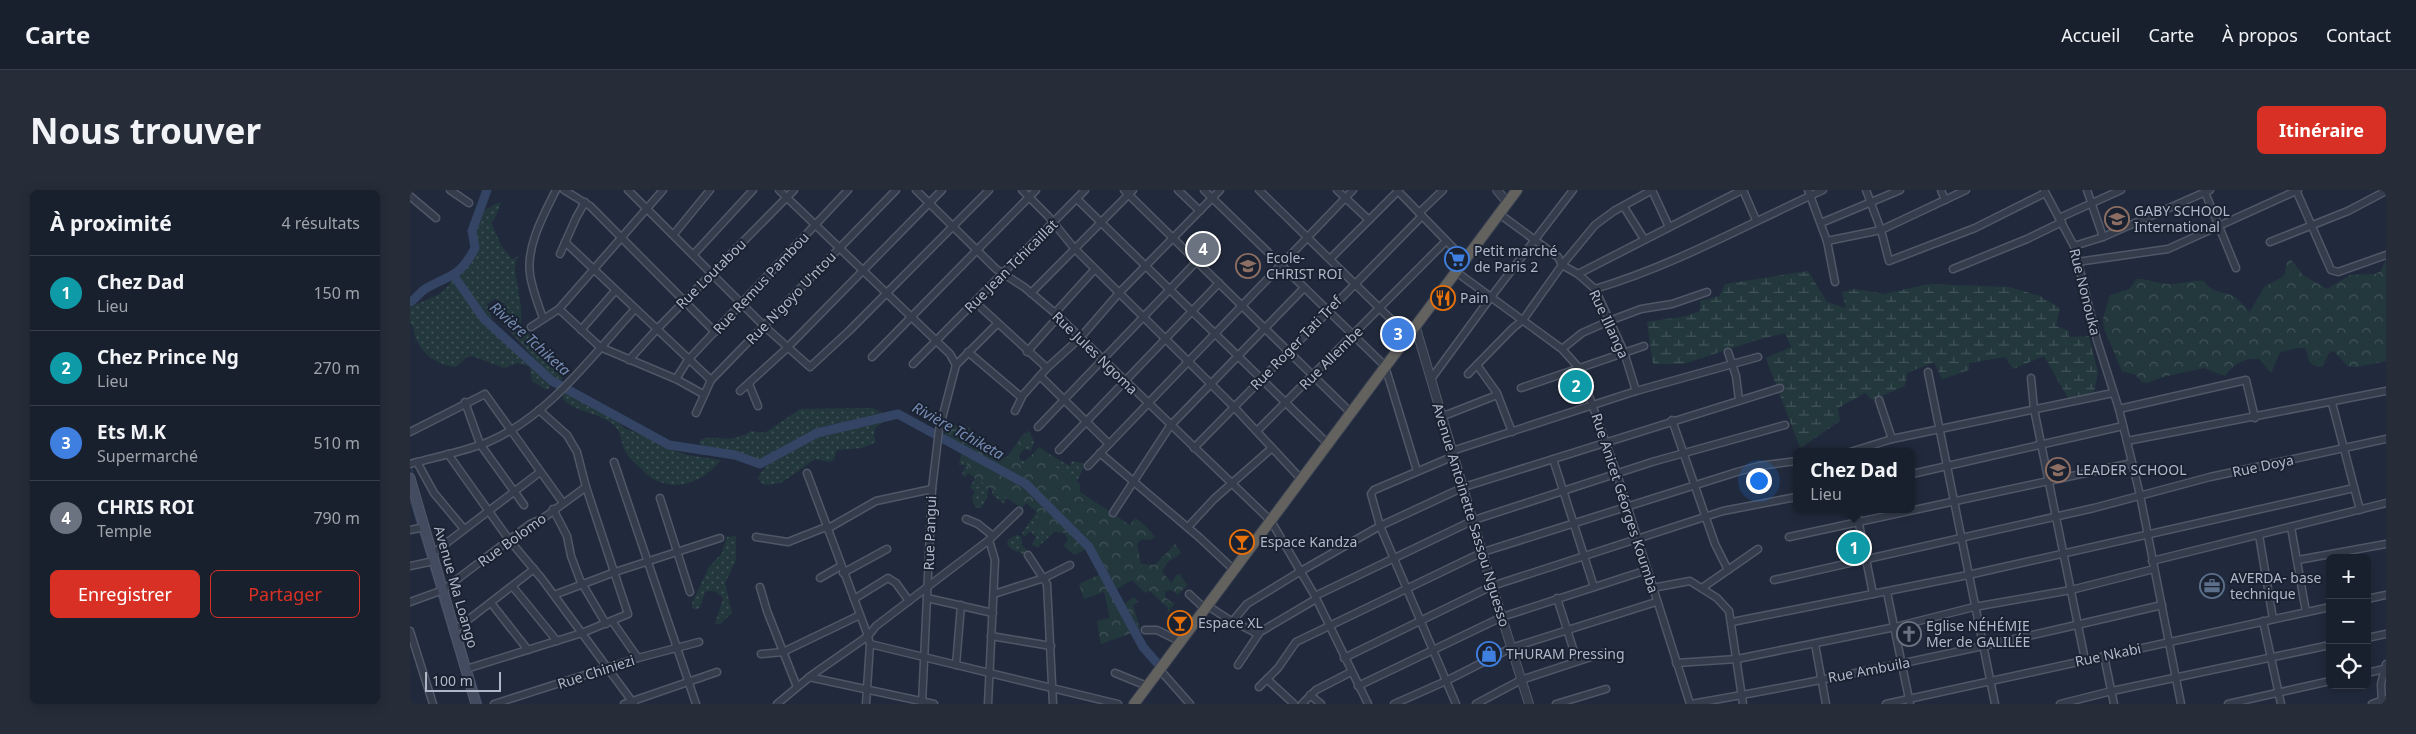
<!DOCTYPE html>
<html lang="fr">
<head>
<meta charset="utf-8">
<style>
  body { margin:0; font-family:"Noto Sans",sans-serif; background:#262d39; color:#f1f3f6 }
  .controls { position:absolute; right:15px; bottom:15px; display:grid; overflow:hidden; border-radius:8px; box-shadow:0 2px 12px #0003 }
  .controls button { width:45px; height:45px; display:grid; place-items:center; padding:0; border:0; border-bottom:1px solid #373e49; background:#19202d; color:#f1f3f6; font:25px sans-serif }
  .scale { position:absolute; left:15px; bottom:12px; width:76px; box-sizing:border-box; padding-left:5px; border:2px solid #b0b7c8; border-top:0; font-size:14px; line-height:18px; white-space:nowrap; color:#b0b7c8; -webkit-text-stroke:4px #1a2231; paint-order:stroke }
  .you { position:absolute; left:1348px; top:290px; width:18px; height:18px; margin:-12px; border:4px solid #fff; border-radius:50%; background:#1a73e8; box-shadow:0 0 0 8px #1a73e833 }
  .badge { display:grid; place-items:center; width:32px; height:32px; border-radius:50%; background:#d93025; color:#fff; font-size:16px; font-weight:700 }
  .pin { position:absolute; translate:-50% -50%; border:2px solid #fff; box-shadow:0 1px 5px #0006 }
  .popup { position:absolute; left:1383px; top:258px; width:122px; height:65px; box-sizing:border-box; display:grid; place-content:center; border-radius:8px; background:#19202d; filter:drop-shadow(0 1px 4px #0005); font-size:16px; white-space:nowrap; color:#9fa3aa }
  .popup b { font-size:19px; color:#f1f3f6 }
  .popup::after { content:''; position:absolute; left:50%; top:100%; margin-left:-10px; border:10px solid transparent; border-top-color:#19202d }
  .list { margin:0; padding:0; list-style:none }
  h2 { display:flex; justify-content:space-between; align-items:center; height:65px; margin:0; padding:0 20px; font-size:21px }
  h2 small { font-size:16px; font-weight:400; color:#9fa3aa }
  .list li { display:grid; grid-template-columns:32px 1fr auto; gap:15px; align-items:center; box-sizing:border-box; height:75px; padding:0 20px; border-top:1px solid #373e49 }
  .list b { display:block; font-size:19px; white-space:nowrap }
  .list p { margin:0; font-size:16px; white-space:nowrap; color:#9fa3aa }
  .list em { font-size:16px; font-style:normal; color:#9fa3aa }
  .actions { display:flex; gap:10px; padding:15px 20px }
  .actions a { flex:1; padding:11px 0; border:1px solid #d93025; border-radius:8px; text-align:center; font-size:18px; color:#d93025 }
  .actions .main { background:#d93025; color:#fff }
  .icon { flex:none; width:28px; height:28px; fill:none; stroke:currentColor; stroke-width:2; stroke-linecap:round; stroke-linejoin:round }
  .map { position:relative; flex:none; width:1976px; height:514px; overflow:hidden; border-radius:8px }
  header { display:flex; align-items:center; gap:30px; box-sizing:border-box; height:70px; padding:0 25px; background:#19202d; border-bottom:1px solid #373e49 }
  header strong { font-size:24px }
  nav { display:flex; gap:28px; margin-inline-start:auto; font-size:18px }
  .intro { display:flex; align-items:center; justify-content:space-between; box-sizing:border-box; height:120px; padding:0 30px }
  h1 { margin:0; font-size:35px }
  .button { padding:12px 22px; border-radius:8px; background:#d93025; color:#fff; font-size:18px; font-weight:700 }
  main { display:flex; gap:30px; padding:0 30px }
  aside { flex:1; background:#19202d; border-radius:8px; box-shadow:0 2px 12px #0003 }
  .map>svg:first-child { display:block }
</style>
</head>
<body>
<header>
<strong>Carte</strong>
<nav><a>Accueil</a><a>Carte</a><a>À propos</a><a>Contact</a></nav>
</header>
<div class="intro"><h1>Nous trouver</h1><a class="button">Itinéraire</a></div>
<main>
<aside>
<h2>À proximité<small>4 résultats</small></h2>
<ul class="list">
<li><span class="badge" style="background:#0f9aa8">1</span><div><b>Chez Dad</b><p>Lieu</p></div><em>150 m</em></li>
<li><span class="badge" style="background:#0f9aa8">2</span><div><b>Chez Prince Ng</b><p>Lieu</p></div><em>270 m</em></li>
<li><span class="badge" style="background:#3f7fe0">3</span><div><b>Ets M.K</b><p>Supermarché</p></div><em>510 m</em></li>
<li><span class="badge" style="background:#6b7280">4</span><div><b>CHRIS ROI</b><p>Temple</p></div><em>790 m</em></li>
</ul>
<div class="actions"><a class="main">Enregistrer</a><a>Partager</a></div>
</aside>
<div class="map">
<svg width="1976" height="514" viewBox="0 0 1976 514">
  <defs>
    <pattern id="grass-dots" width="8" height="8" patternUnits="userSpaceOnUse" patternTransform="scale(1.25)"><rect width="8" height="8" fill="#23383d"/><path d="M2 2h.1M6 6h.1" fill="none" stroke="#405358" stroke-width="1.8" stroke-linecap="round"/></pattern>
    <pattern id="forest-crowns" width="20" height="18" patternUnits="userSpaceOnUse" patternTransform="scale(1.25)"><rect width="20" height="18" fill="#23383d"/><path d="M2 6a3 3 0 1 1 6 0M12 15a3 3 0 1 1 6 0" fill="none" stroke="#405358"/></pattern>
    <pattern id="wetland-marsh" width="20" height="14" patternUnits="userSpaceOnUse" patternTransform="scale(1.25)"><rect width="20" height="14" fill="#23383d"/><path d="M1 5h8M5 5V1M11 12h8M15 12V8" fill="none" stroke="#405358"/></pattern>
  </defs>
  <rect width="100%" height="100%" fill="#212a3c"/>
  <g fill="url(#grass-dots)">
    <path d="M87 13H91L84 30 81 32 92 57 102 69 109 66 106 69 105 81 111 117V134L117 143 132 155 136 162 155 180 156 185 149 192 133 178 90 130 96 117 94 113 85 109 77 114 85 138 96 146 140 194 139 199H135L122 191 120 177 108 173 94 178 62 166 57 167 46 177C28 175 12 165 6 148 3 142 5 138 0 133V117L30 104 41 93 39 88C51 79 65 66 65 49 65 41 61 35 67 27 72 21 81 17 87 13Z"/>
    <path d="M158 203 205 230 216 239 240 248 260 259 277 265 311 270C288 297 256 306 229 277 225 273 219 268 216 263 211 254 212 243 204 235 189 222 166 223 153 209V204Z"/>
    <path d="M463 218 474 224 407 238 349 270C335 267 295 263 289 253L291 249C313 244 316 256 341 241L355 243 390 219Z"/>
    <path d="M468 232H473L465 238 464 245 466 252 452 258 427 260 424 269 420 272 405 269 371 293 354 295 348 289C359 257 438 237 468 232Z"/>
    <path d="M535 234 563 242 575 252 584 255 582 265 590 270 598 266 619 240 624 252 621 261 613 258 607 262 610 270 615 271 629 259 660 276 662 271 675 274 661 304 673 360 664 363 658 344 645 337 641 345 628 357 622 355 626 347 620 341 614 347 612 343 627 322 616 313 613 316 601 308 596 309 594 314 583 305 581 298 578 297 577 308 571 318 565 317 562 307 565 301 560 298 565 287 558 283 555 287 552 284 556 275H549L552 260 535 246Z"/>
    <path d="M606 345 611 346 612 355 619 363 618 366 603 360 597 355 598 350Z"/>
    <path d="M326 346V370L315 393 322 423 310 434H305L313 409C309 402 303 399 295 402L290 417 286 420 282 418V413L299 377 312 363 317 347Z"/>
  </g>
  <g fill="url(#forest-crowns)">
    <path d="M1976 69V171L1946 177 1937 176 1924 161 1919 163 1913 176 1908 177 1900 173 1895 158C1888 157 1878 161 1870 162L1861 183 1849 169C1835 167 1823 174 1815 186L1794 178 1753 187 1737 193 1732 192 1726 185 1712 181 1694 139 1693 129 1700 105 1719 99 1727 89C1738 89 1746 93 1756 94 1769 95 1781 90 1794 91 1802 103 1809 100 1821 105 1828 108 1834 117 1840 122L1854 97 1874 86 1877 72 1881 70 1893 85 1917 99 1940 85 1965 84 1971 81Z"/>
    <path d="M533 234 559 237C568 255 574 269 595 270L614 243 622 249 608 267 613 275 629 257 647 269 646 277 670 294V302L720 335 725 328C732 332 740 340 745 347L740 350 732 349 727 354 731 374 745 375 765 354 771 363 757 373 752 382 762 393 766 385 770 384 777 395 768 405 761 400 755 401V407L761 412 765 413 757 424 758 418 740 401 735 403 722 390 705 400 714 414 724 407 728 412 723 415 730 440 691 454 687 431 700 428 694 402 674 409 669 394 697 381 681 357 664 365 654 356 658 349 654 343 619 339 630 324 617 312 612 318 559 284 555 262 537 245Z"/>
  </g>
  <path fill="url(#wetland-marsh)" d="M1398 81 1417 112 1436 118 1432 102 1445 99 1474 104 1518 94 1599 97 1630 106 1650 118 1646 136 1659 141V147L1679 146 1688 183 1684 202 1659 210 1634 166 1603 179 1595 167 1559 173V180L1532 189 1524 172 1497 183 1495 196 1462 210 1455 203 1428 218 1430 231 1390 258 1356 168 1381 157 1375 143 1347 150 1273 174H1243L1237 132 1277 126 1290 121V111L1309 106 1315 94Z"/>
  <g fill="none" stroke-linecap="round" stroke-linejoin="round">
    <g stroke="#344464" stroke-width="1">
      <path d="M1 276 3 285"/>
      <path d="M0 310 8 336"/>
      <path d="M12 312 26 359"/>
      <path d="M9 340 18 369"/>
      <path d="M27 363 36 395"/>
      <path d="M19 374 27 399"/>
      <path d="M38 401 48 435"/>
      <path d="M28 405 61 514"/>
      <path d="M50 441 60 475"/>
      <path d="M62 481 72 514"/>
    </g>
    <g stroke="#344464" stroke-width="9">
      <path d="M44 86 74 129 142 191 259 255 325 265 350 274 407 243 488 224 616 294 679 357 733 457 748 474"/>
      <path d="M0 112C6 109 9 103 15 99 41 84 49 88 65 58L62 41 77 0"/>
    </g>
    <defs>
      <g id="minor">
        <path d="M40 0 59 13"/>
        <path d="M154 0 180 16 305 142"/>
        <path d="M218 0 354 136 400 177 440 140 579 0"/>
        <path d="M369 0 540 164 546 175"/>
        <path d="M506 0 586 79 614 97 645 123 861 331 905 406 958 514"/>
        <path d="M612 0 638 26 664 58 824 217 891 289"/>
        <path d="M714 0 940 222"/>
        <path d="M768 0 790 21"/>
        <path d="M794 0 975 176 1007 281"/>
        <path d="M849 0 997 145"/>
        <path d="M927 0 959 30"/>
        <path d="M987 0 1054 69"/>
        <path d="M1242 0 1259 37"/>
        <path d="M1333 0 1346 30"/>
        <path d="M1398 0 1417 51 1425 92"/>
        <path d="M1456 0 1471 40 1479 71 1565 38 1635 3"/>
        <path d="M1531 0 1535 10"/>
        <path d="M1634 0 1664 56 1687 150 1709 219 1730 305 1771 514"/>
        <path d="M1677 0 1693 47"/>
        <path d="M1794 0 1826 78"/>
        <path d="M1886 0 1921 80 1928 82 1976 65"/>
        <path d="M0 6 26 28"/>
        <path d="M667 9 917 253"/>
        <path d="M1214 17 1234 49"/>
        <path d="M1009 23 1033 0"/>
        <path d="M1088 23 1148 67 1152 75 1168 84 1185 99 1214 162 1226 201"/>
        <path d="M1649 28 1711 0"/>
        <path d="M1411 33 1490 0"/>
        <path d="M264 44 300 0"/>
        <path d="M1417 51 1471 40 1556 0"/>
        <path d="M155 52 301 190"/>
        <path d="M1860 52 1938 21 1976 1"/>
        <path d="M1664 56 1693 47 1800 0"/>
        <path d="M150 64 166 28 175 12"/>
        <path d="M284 64 343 0"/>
        <path d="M920 69 988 1"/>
        <path d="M1667 72 1758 59 1888 0"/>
        <path d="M1543 79 1617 49 1652 32"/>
        <path d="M1045 81 1152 159 1169 178 1207 284 1280 514"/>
        <path d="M1168 84 1332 0"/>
        <path d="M1185 99C1265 75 1338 34 1413 0"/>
        <path d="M621 103 723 0"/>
        <path d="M565 112 637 178"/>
        <path d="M149 119 190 157 266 189 293 204"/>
        <path d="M645 123 685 79"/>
        <path d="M133 128C128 114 122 99 120 84 116 56 134 24 146 0"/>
        <path d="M121 137 149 119 253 0"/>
        <path d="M171 140 205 101"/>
        <path d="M1152 159 1172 143 1199 131 1231 119 1262 114 1297 102"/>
        <path d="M558 162 611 207"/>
        <path d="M617 162 648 127"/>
        <path d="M1318 162 1326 186 1329 210"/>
        <path d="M462 167 626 0"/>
        <path d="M219 170 247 139 384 0"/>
        <path d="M503 174 675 0"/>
        <path d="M546 175 587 134"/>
        <path d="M1067 175 1087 203 1102 242"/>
        <path d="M1518 182 1585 514"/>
        <path d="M1058 184 1103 138 1113 130 1152 75 1185 35 1204 21 1242 0"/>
        <path d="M630 186 699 254"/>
        <path d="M1621 188 1624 219 1675 470"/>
        <path d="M266 189 278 170 438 0"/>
        <path d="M1021 189 1081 107 1163 0"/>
        <path d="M339 194 348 216"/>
        <path d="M1111 198 1234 156"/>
        <path d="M330 201 375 160 532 0"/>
        <path d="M1469 210 1482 249"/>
        <path d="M55 212 70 254 114 315"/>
        <path d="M1922 213 1950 320"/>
        <path d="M1709 219 1836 190 1845 228"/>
        <path d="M605 221 613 205 637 178 670 148 709 103 810 0"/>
        <path d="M286 223 301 190 486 0"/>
        <path d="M1031 227 1087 205"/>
        <path d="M1262 230 1305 354 1318 380"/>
        <path d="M628 237 787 71"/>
        <path d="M847 241 1036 51"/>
        <path d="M0 242 75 204 153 313"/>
        <path d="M1717 251 1976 201"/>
        <path d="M784 258 1012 26"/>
        <path d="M649 260 809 93"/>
        <path d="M1042 261 1226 201 1348 167"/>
        <path d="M1440 262 1482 249 1703 203"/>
        <path d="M690 263 790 348 824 380"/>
        <path d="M38 264 100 351 132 389 224 514"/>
        <path d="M1044 266 964 300 961 304 970 336 1046 514"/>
        <path d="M1143 269 1184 397"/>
        <path d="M7 272 24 303 54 339"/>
        <path d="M204 272 286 514"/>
        <path d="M0 274C25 267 53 262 78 252 139 226 181 167 225 119"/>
        <path d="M678 276 943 0"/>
        <path d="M397 283 458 446 460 454 456 514"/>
        <path d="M1502 284 1713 236"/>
        <path d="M250 308 280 402"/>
        <path d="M143 319 157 346 161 366 170 390 196 434"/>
        <path d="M1446 319 1463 404"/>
        <path d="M703 323 760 236 894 98"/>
        <path d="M556 329 568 334 583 346"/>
        <path d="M778 337 804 309 862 258"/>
        <path d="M1881 337 1896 422"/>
        <path d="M417 339 466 311 522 299"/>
        <path d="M0 340 14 337"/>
        <path d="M1849 345 1863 429"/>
        <path d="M346 347 378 352 416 337"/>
        <path d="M1379 347 1722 273"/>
        <path d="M22 364 130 282"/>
        <path d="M618 365 637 394 643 514"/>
        <path d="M1888 370 1976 354"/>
        <path d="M1742 371 1976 313"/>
        <path d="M0 376 24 371"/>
        <path d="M433 383 477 359"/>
        <path d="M410 388 431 376"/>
        <path d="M1364 390 1684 318 1800 287 1976 249"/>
        <path d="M103 397 147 451"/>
        <path d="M350 397 357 421 387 497"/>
        <path d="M1242 398 1280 391 1307 408 1319 421 1333 514"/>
        <path d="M1292 398 1348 359"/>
        <path d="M1477 402 1500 514"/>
        <path d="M584 404 634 388 660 375"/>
        <path d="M779 404 795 419"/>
        <path d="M144 405 205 382 310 348"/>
        <path d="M905 406 1064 330 1242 272 1375 235"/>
        <path d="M517 408 583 423"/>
        <path d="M1147 408 1167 471"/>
        <path d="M444 409 478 388 486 393 499 411"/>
        <path d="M1957 409 1976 405"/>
        <path d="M0 412 33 400 120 334 132 329 176 297"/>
        <path d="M81 413 118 460"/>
        <path d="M798 416 818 429 848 444"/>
        <path d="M202 431 228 468"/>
        <path d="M1853 431 1871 514"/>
        <path d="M822 432 837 414 891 381 970 336 1054 297 1370 198"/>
        <path d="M1322 432 1558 385 1944 298"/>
        <path d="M45 440 124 379"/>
        <path d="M735 440H747L771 452"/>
        <path d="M0 441 23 514"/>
        <path d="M581 446 641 456"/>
        <path d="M1957 448 1976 444"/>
        <path d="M460 454 708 514"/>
        <path d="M1405 454 1416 514"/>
        <path d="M351 464 373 462 450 425"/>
        <path d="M1694 466 1704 514"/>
        <path d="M934 468 1082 396 1313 321 1386 307"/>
        <path d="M1266 473 1327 469 1485 437 1564 417 1661 400 1744 379"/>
        <path d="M546 475 551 415"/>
        <path d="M828 475 850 442 906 409"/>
        <path d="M56 479 172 443 218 424 176 297 167 262 157 245 129 220"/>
        <path d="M750 480 780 514"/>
        <path d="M705 483 737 496"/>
        <path d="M1957 483 1974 479"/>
        <path d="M399 487 524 514"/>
        <path d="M857 489 884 514"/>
        <path d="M948 496 1092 427 1237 380"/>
        <path d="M849 497 868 478 886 452 1073 362 1327 282 1349 276 1386 271"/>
        <path d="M900 505 911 514"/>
        <path d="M84 514 228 468 289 452"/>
        <path d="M214 514 307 482"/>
        <path d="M367 514 402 485 458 446 466 436 579 350 609 321"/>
        <path d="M512 514 522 299 529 240 546 175"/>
        <path d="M578 514 585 370 579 350"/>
        <path d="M892 514 906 500 941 482"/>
        <path d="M984 514 1036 491 1101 458 1246 412"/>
        <path d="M1066 514 1111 490 1193 463"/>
        <path d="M1146 514 1196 499"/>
        <path d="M1281 514C1439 487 1596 452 1752 415"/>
        <path d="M1476 514 1920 417"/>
        <path d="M1650 514 1702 501 1920 455"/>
        <path d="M1818 514 1920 491"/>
        <path d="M1962 514 1976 509"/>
        <path d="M1972 514 1971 494 1976 474"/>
      </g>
      <g id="tertiary">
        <path d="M1087 0 1097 12"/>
        <path d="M1005 135 1082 396 1119 514"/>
      </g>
      <path id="secondary" d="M0 288 66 514"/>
      <path id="trunk" d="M724 514 1107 0"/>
    </defs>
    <use href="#minor" stroke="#505767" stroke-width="9"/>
    <use href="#tertiary" stroke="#505767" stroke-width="10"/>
    <use href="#secondary" stroke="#505767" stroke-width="11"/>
    <use href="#trunk" stroke="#3d4454" stroke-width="12"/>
    <use href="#minor" stroke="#353d4c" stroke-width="6"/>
    <use href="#tertiary" stroke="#353d4c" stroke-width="8"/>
    <use href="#secondary" stroke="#434b60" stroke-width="9"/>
    <use href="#trunk" stroke="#63625f" stroke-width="10"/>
  </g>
  <defs>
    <symbol id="school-ring" viewBox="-11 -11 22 22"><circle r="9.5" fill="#1a2231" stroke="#8d6e63" stroke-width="1.5"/><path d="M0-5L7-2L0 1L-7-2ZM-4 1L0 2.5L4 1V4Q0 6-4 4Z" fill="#8d6e63"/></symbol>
    <symbol id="supermarket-ring" viewBox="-11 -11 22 22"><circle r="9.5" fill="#1a2231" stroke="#3f7fe0" stroke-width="1.5"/><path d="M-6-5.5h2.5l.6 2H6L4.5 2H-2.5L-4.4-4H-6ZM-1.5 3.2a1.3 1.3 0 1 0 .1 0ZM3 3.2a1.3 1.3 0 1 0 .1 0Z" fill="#3f7fe0"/></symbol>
    <symbol id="restaurant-ring" viewBox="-11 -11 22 22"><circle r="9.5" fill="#1a2231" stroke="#e8710a" stroke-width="1.5"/><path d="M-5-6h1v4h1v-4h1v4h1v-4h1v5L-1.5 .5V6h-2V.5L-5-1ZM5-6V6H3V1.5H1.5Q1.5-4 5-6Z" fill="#e8710a"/></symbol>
    <symbol id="bar-ring" viewBox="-11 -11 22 22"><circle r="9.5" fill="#1a2231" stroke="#e8710a" stroke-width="1.5"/><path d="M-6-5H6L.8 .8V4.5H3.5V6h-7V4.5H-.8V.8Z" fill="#e8710a"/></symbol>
    <symbol id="office-ring" viewBox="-11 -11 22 22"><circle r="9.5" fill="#1a2231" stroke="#5c6f8a" stroke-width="1.5"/><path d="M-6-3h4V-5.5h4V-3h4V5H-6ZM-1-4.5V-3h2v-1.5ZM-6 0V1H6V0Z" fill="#5c6f8a"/></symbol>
    <symbol id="church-ring" viewBox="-11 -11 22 22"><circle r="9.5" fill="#1a2231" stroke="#6b7280" stroke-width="1.5"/><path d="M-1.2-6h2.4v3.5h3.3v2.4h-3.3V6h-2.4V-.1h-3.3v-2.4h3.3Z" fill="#6b7280"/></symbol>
    <symbol id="shop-ring" viewBox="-11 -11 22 22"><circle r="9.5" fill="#1a2231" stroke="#3f7fe0" stroke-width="1.5"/><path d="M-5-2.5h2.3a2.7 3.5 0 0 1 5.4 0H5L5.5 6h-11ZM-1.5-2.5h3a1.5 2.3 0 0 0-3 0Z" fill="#3f7fe0"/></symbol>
  </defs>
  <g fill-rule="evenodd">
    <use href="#school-ring" x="1693" y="15" width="28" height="28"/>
    <use href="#supermarket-ring" x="1033" y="55" width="28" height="28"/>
    <use href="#school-ring" x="824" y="62" width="28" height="28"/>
    <use href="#restaurant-ring" x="1019" y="94" width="28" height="28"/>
    <use href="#school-ring" x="1634" y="266" width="28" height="28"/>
    <use href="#bar-ring" x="818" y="338" width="28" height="28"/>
    <use href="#office-ring" x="1788" y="382" width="28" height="28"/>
    <use href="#bar-ring" x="756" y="419" width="28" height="28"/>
    <use href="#church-ring" x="1485" y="430" width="28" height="28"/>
    <use href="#shop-ring" x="1065" y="450" width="28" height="28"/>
  </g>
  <g text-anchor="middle" stroke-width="4" stroke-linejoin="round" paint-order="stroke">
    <g font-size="14" fill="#b0b7c8" stroke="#1a2231" text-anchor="start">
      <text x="1724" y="26">GABY SCHOOL<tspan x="1724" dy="16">International</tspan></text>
      <text x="1064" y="66">Petit marché<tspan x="1064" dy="16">de Paris 2</tspan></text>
      <text x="856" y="73">Ecole-<tspan x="856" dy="16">CHRIST ROI</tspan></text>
      <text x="1050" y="113">Pain</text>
      <text x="1666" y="285">LEADER SCHOOL</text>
      <text x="850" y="357">Espace Kandza</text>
      <text x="1820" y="393">AVERDA- base<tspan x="1820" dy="16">technique</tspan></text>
      <text x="788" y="438">Espace XL</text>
      <text x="1516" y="441">Eglise NÉHÉMIE<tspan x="1516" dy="16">Mer de GALILÉE</tspan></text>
      <text x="1096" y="469">THURAM Pressing</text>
    </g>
    <g font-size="14" fill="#b0b7c8" stroke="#1a2231">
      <text transform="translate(601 76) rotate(-45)" y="5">Rue Jean Tchicaillat</text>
      <text transform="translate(301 84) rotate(-45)" y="5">Rue Loutabou</text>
      <text transform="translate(351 93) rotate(-47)" y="5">Rue Remus Pambou</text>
      <text transform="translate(1675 102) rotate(76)" y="5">Rue Nonouka</text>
      <text transform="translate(381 108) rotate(-46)" y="5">Rue N'goyo U'ntou</text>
      <text transform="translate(1199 134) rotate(65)" y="5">Rue Illanga</text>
      <text transform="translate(886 153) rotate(-46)" y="5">Rue Roger Tati Tref</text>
      <text transform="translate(685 163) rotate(44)" y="5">Rue Jules Ngoma</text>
      <text transform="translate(921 168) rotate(-45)" y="5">Rue Allembe</text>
      <text transform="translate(1853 276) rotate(-12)" y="5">Rue Doya</text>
      <text transform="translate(1215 313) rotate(72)" y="5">Rue Anicet Géorges Koumba</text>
      <text transform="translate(1061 325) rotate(73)" y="5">Avenue Antoinette Sassou Nguesso</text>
      <text transform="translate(520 343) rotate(-88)" y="5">Rue Pangui</text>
      <text transform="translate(102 350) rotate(-36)" y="5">Rue Bolomo</text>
      <text transform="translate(46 397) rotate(74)" y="5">Avenue Ma Loango</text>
      <text transform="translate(1698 465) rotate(-12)" y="5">Rue Nkabi</text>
      <text transform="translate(1459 480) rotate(-11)" y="5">Rue Ambuila</text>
      <text transform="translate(186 482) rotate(-18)" y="5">Rue Chiniezi</text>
    </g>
    <g font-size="15" font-style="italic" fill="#768bb2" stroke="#1a2231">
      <text transform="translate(120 149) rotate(42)" y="5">Rivière Tchiketa</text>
      <text transform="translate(548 241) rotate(29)" y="5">Rivière Tchiketa</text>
    </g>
  </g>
</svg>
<div class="controls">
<button>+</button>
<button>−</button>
<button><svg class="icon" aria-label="locate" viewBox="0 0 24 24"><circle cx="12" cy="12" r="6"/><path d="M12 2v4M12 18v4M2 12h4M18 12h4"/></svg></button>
</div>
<div class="scale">100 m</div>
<div class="you"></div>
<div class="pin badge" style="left:1444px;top:358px;background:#0f9aa8">1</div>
<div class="popup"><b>Chez Dad</b>Lieu</div>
<div class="pin badge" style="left:1166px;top:196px;background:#0f9aa8">2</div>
<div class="pin badge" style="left:988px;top:144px;background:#3f7fe0">3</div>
<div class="pin badge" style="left:793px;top:59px;background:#6b7280">4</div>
</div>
</main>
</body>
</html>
